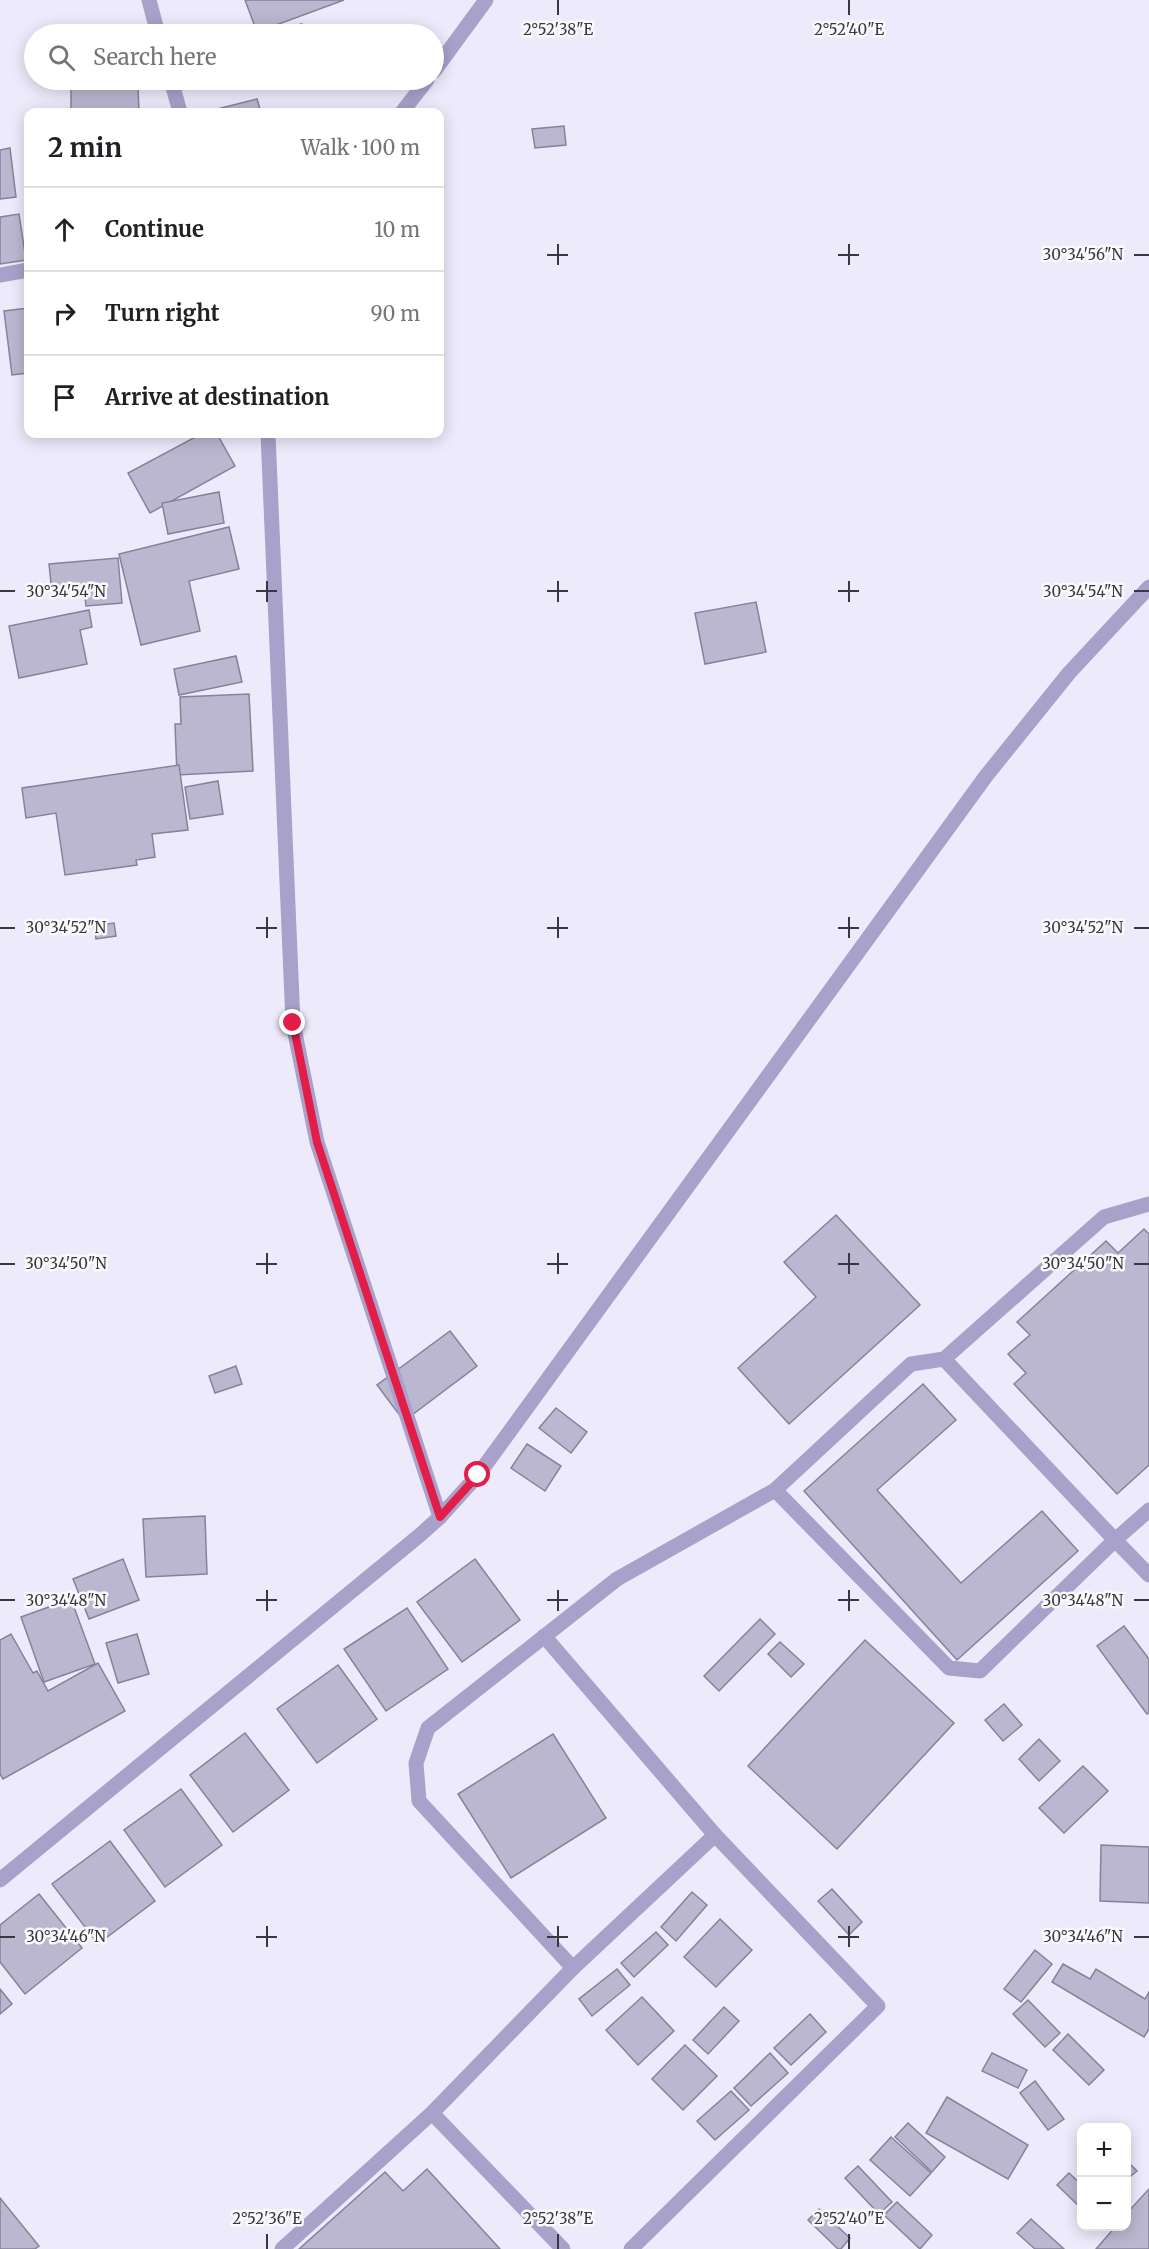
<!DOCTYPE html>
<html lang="en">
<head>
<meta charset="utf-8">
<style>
  body { margin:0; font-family:Merriweather,serif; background:#f2f2f2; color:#202124 }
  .controls { position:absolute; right:18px; bottom:18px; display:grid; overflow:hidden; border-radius:12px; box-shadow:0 3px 15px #0003 }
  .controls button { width:54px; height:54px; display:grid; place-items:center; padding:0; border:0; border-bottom:2px solid #e0e0e0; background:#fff; color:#202124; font:30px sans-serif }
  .stop { position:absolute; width:18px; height:18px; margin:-14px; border:4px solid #e11d48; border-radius:50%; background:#fff }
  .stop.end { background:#e11d48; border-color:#fff; box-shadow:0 2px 6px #0008 }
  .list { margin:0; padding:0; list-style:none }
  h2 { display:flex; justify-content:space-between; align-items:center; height:78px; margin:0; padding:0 24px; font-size:26px }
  h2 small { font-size:20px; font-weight:400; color:#757577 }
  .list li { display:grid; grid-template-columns:39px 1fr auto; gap:18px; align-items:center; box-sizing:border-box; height:84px; padding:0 24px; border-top:2px solid #e0e0e0 }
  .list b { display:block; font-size:22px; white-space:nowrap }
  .list em { font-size:20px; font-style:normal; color:#757577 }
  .icon { flex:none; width:33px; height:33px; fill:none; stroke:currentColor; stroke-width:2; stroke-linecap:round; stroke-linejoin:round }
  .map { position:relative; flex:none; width:1149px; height:2249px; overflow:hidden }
  .search { position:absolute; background:#fff; box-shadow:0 3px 15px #0003; left:24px; top:24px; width:420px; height:66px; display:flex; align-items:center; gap:15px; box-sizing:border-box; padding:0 21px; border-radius:33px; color:#757577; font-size:22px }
  .panel { position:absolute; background:#fff; box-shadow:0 3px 15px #0003; left:24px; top:108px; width:420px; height:330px; border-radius:12px }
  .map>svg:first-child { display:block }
</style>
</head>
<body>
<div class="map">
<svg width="1149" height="2249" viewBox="0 0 1149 2249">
  <rect width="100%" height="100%" fill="#edebfb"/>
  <g fill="#bbb7d1" stroke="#86829b" stroke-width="1.5">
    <path d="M245 0H344L257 32Z"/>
    <path d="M302 24 305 34H260Z"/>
    <path d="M138 87 139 112H71V89Z"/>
    <path d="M257 99 261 112H205Z"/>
    <path d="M564 126 566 145 535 148 532 129Z"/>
    <path d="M10 148 16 197 0 199V150Z"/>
    <path d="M19 214 26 260 0 264V217Z"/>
    <path d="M28 308V373L12 375 4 311Z"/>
    <path d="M201 434H217L235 466 150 513 128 473Z"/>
    <path d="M219 492 224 523 168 534 162 503Z"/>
    <path d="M229 527 239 569 189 581 200 631 141 645 119 554Z"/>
    <path d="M118 558 122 603 86 606 84 590 52 593 49 564Z"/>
    <path d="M756 602 766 652 705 664 695 613Z"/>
    <path d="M89 610 92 627 80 630 87 664 19 678 9 626Z"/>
    <path d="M236 656 242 682 179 695 174 669Z"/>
    <path d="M249 694 253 771 177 775 175 724H181L180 697Z"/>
    <path d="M179 765 188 830 152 834 155 857 136 860 137 865 65 875 56 813 26 818 22 788Z"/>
    <path d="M218 781 223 814 190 819 185 787Z"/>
    <path d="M114 923 116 936 96 939 94 926Z"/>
    <path d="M836 1215 920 1305 789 1424 738 1368 816 1297 784 1262Z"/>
    <path d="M1144 1229 1149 1234V1465L1117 1494 1014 1384 1026 1373 1008 1354 1030 1335 1017 1322 1106 1241 1118 1253Z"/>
    <path d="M450 1331 477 1366 404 1421 377 1385Z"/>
    <path d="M236 1366 242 1384 215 1393 209 1376Z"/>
    <path d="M923 1384 956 1420 877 1490 961 1583 1042 1511 1078 1551 957 1660 804 1491Z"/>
    <path d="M556 1408 587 1432 571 1453 539 1428Z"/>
    <path d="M527 1444 561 1466 545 1491 511 1468Z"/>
    <path d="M205 1516 207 1574 146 1577 143 1519Z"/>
    <path d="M123 1559 139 1600 89 1619 73 1579Z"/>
    <path d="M475 1559 520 1620 462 1662 417 1602Z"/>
    <path d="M71 1599 95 1664 44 1682 21 1617Z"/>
    <path d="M407 1608 448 1669 386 1711 344 1649Z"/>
    <path d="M760 1619 775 1634 719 1691 704 1676Z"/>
    <path d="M1124 1626 1149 1659V1713L1147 1714 1097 1646Z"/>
    <path d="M11 1634 33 1673 37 1671 48 1691 98 1663 125 1711 3 1779 0 1774V1640Z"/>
    <path d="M137 1634 149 1674 118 1683 106 1643Z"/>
    <path d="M865 1640 954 1723 837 1849 748 1766Z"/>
    <path d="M780 1642 804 1664 791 1677 768 1654Z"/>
    <path d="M338 1665 377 1719 317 1763 277 1709Z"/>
    <path d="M1004 1704 1022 1725 1003 1741 985 1720Z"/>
    <path d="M245 1733 289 1790 233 1832 190 1775Z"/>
    <path d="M553 1734 606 1818 511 1878 458 1794Z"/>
    <path d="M1039 1739 1060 1761 1039 1781 1019 1759Z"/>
    <path d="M1083 1766 1108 1791 1064 1833 1039 1808Z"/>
    <path d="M181 1789 222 1845 165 1887 124 1830Z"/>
    <path d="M110 1841 155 1901 98 1944 52 1884Z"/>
    <path d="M1101 1845 1149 1847V1903L1100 1901Z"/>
    <path d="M832 1889 862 1922 849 1935 818 1901Z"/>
    <path d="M692 1892 707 1905 676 1941 661 1927Z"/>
    <path d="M39 1894 82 1948 25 1994 0 1962V1925Z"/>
    <path d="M720 1919 752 1950 716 1987 684 1957Z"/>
    <path d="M656 1932 668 1945 634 1977 621 1963Z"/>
    <path d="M1035 1950 1052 1964 1021 2002 1004 1989Z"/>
    <path d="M1063 1964 1090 1979 1096 1969 1145 1999 1149 1992V2029L1144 2037 1052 1982Z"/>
    <path d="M617 1969 630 1985 592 2016 579 1999Z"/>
    <path d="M0 1989 12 2004 0 2014Z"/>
    <path d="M642 1997 674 2031 638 2065 606 2030Z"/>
    <path d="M1028 2000 1060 2033 1045 2047 1013 2014Z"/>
    <path d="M724 2007 739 2021 708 2054 693 2040Z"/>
    <path d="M810 2014 826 2032 791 2065 774 2048Z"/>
    <path d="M1068 2034 1104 2070 1089 2085 1053 2050Z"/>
    <path d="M685 2045 717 2076 683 2110 652 2079Z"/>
    <path d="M770 2053 788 2073 751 2106 734 2088Z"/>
    <path d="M992 2053 1027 2070 1018 2088 982 2071Z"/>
    <path d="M1035 2081 1064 2119 1048 2130 1020 2093Z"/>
    <path d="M731 2091 749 2110 715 2140 697 2121Z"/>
    <path d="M947 2097 1028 2145 1008 2179 926 2133Z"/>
    <path d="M908 2123 945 2157 932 2172 895 2137Z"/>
    <path d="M891 2137 931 2173 910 2196 870 2160Z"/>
    <path d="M1126 2160 1137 2171 1126 2180Z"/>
    <path d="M858 2166 892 2202 879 2214 845 2178Z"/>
    <path d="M427 2169 500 2249H299L385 2172 403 2191Z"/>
    <path d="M1069 2173 1082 2185V2209L1057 2185Z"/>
    <path d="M1149 2189V2249H1096L1116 2226H1126V2214Z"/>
    <path d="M0 2198 39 2246 35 2249H0Z"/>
    <path d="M897 2202 932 2235 920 2249 884 2215Z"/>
    <path d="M819 2209 850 2238 841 2249H838L808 2220Z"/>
    <path d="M1031 2219 1064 2249H1035L1017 2233Z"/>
  </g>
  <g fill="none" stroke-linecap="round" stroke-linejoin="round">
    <g stroke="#a8a1ca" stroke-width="15">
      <path d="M944 1359 911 1364 775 1490 949 1668 980 1671 1115 1540 944 1359 1104 1217 1149 1204"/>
      <path d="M1149 1510 1115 1540 1149 1575"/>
      <path d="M544 1636 715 1835 573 1968 419 1801 416 1763 428 1728 617 1579 775 1490"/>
      <path d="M282 2249 432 2113"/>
      <path d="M563 2249 432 2113 573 1968"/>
      <path d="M631 2249 878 2006 715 1835"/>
    </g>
    <g stroke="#a8a1ca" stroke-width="15">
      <path d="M149 0 158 34"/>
      <path d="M434 71 486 0"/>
      <path d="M171 80 180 112"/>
      <path d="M402 112 427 80"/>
      <path d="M0 275 28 270"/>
      <path d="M268 434 293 1023 317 1142 440 1517"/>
      <path d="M0 1880 420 1535 440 1517 478 1475 986 776 1069 673 1149 587"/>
    </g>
  </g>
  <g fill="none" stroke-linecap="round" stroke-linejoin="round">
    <path stroke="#e11d48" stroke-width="8" d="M293 1023 317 1142 440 1517 478 1475"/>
  </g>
  <path fill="none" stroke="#393742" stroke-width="2" d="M558 0V15M849 0V15M558 244V265M849 244V265M547 255H568M838 255H859M1134 255H1149M267 581V602M558 581V602M849 581V602M0 591H15M256 591H277M547 591H568M838 591H859M1134 591H1149M267 917V938M558 917V938M849 917V938M0 928H15M256 928H277M547 928H568M838 928H859M1134 928H1149M267 1253V1274M558 1253V1274M849 1253V1274M0 1264H15M256 1264H277M547 1264H568M838 1264H859M1134 1264H1149M267 1590V1611M558 1590V1611M849 1590V1611M0 1600H15M256 1600H277M547 1600H568M838 1600H859M1134 1600H1149M267 1926V1947M558 1926V1947M849 1926V1947M0 1937H15M256 1937H277M547 1937H568M838 1937H859M1134 1937H1149M267 2234V2249M558 2234V2249M849 2234V2249"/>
  <g font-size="15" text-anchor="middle" fill="#393742" stroke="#fafafa" stroke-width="5" stroke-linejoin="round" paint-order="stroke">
    <text x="558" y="35">2°52'38"E</text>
    <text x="849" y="35">2°52'40"E</text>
    <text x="1083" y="260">30°34'56"N</text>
    <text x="66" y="597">30°34'54"N</text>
    <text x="1083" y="597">30°34'54"N</text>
    <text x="66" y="933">30°34'52"N</text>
    <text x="1083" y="933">30°34'52"N</text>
    <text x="66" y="1269">30°34'50"N</text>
    <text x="1083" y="1269">30°34'50"N</text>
    <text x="66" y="1606">30°34'48"N</text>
    <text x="1083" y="1606">30°34'48"N</text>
    <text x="66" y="1942">30°34'46"N</text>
    <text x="1083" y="1942">30°34'46"N</text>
    <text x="267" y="2224">2°52'36"E</text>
    <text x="558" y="2224">2°52'38"E</text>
    <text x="849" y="2224">2°52'40"E</text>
  </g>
</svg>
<div class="controls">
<button>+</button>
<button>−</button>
</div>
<div class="stop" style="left:478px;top:1475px"></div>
<div class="stop end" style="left:293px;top:1023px"></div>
<div class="search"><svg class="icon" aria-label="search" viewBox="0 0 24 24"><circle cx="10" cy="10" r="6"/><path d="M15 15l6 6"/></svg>Search here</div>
<section class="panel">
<h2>2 min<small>Walk · 100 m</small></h2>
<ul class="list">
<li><svg class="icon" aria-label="ahead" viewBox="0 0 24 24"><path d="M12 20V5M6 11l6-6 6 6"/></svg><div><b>Continue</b></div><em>10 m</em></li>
<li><svg class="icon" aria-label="right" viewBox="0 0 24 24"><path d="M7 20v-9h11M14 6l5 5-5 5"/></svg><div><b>Turn right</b></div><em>90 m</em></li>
<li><svg class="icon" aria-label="arrive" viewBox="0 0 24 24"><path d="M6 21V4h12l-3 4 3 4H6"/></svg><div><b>Arrive at destination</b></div></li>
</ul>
</section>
</div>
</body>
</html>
